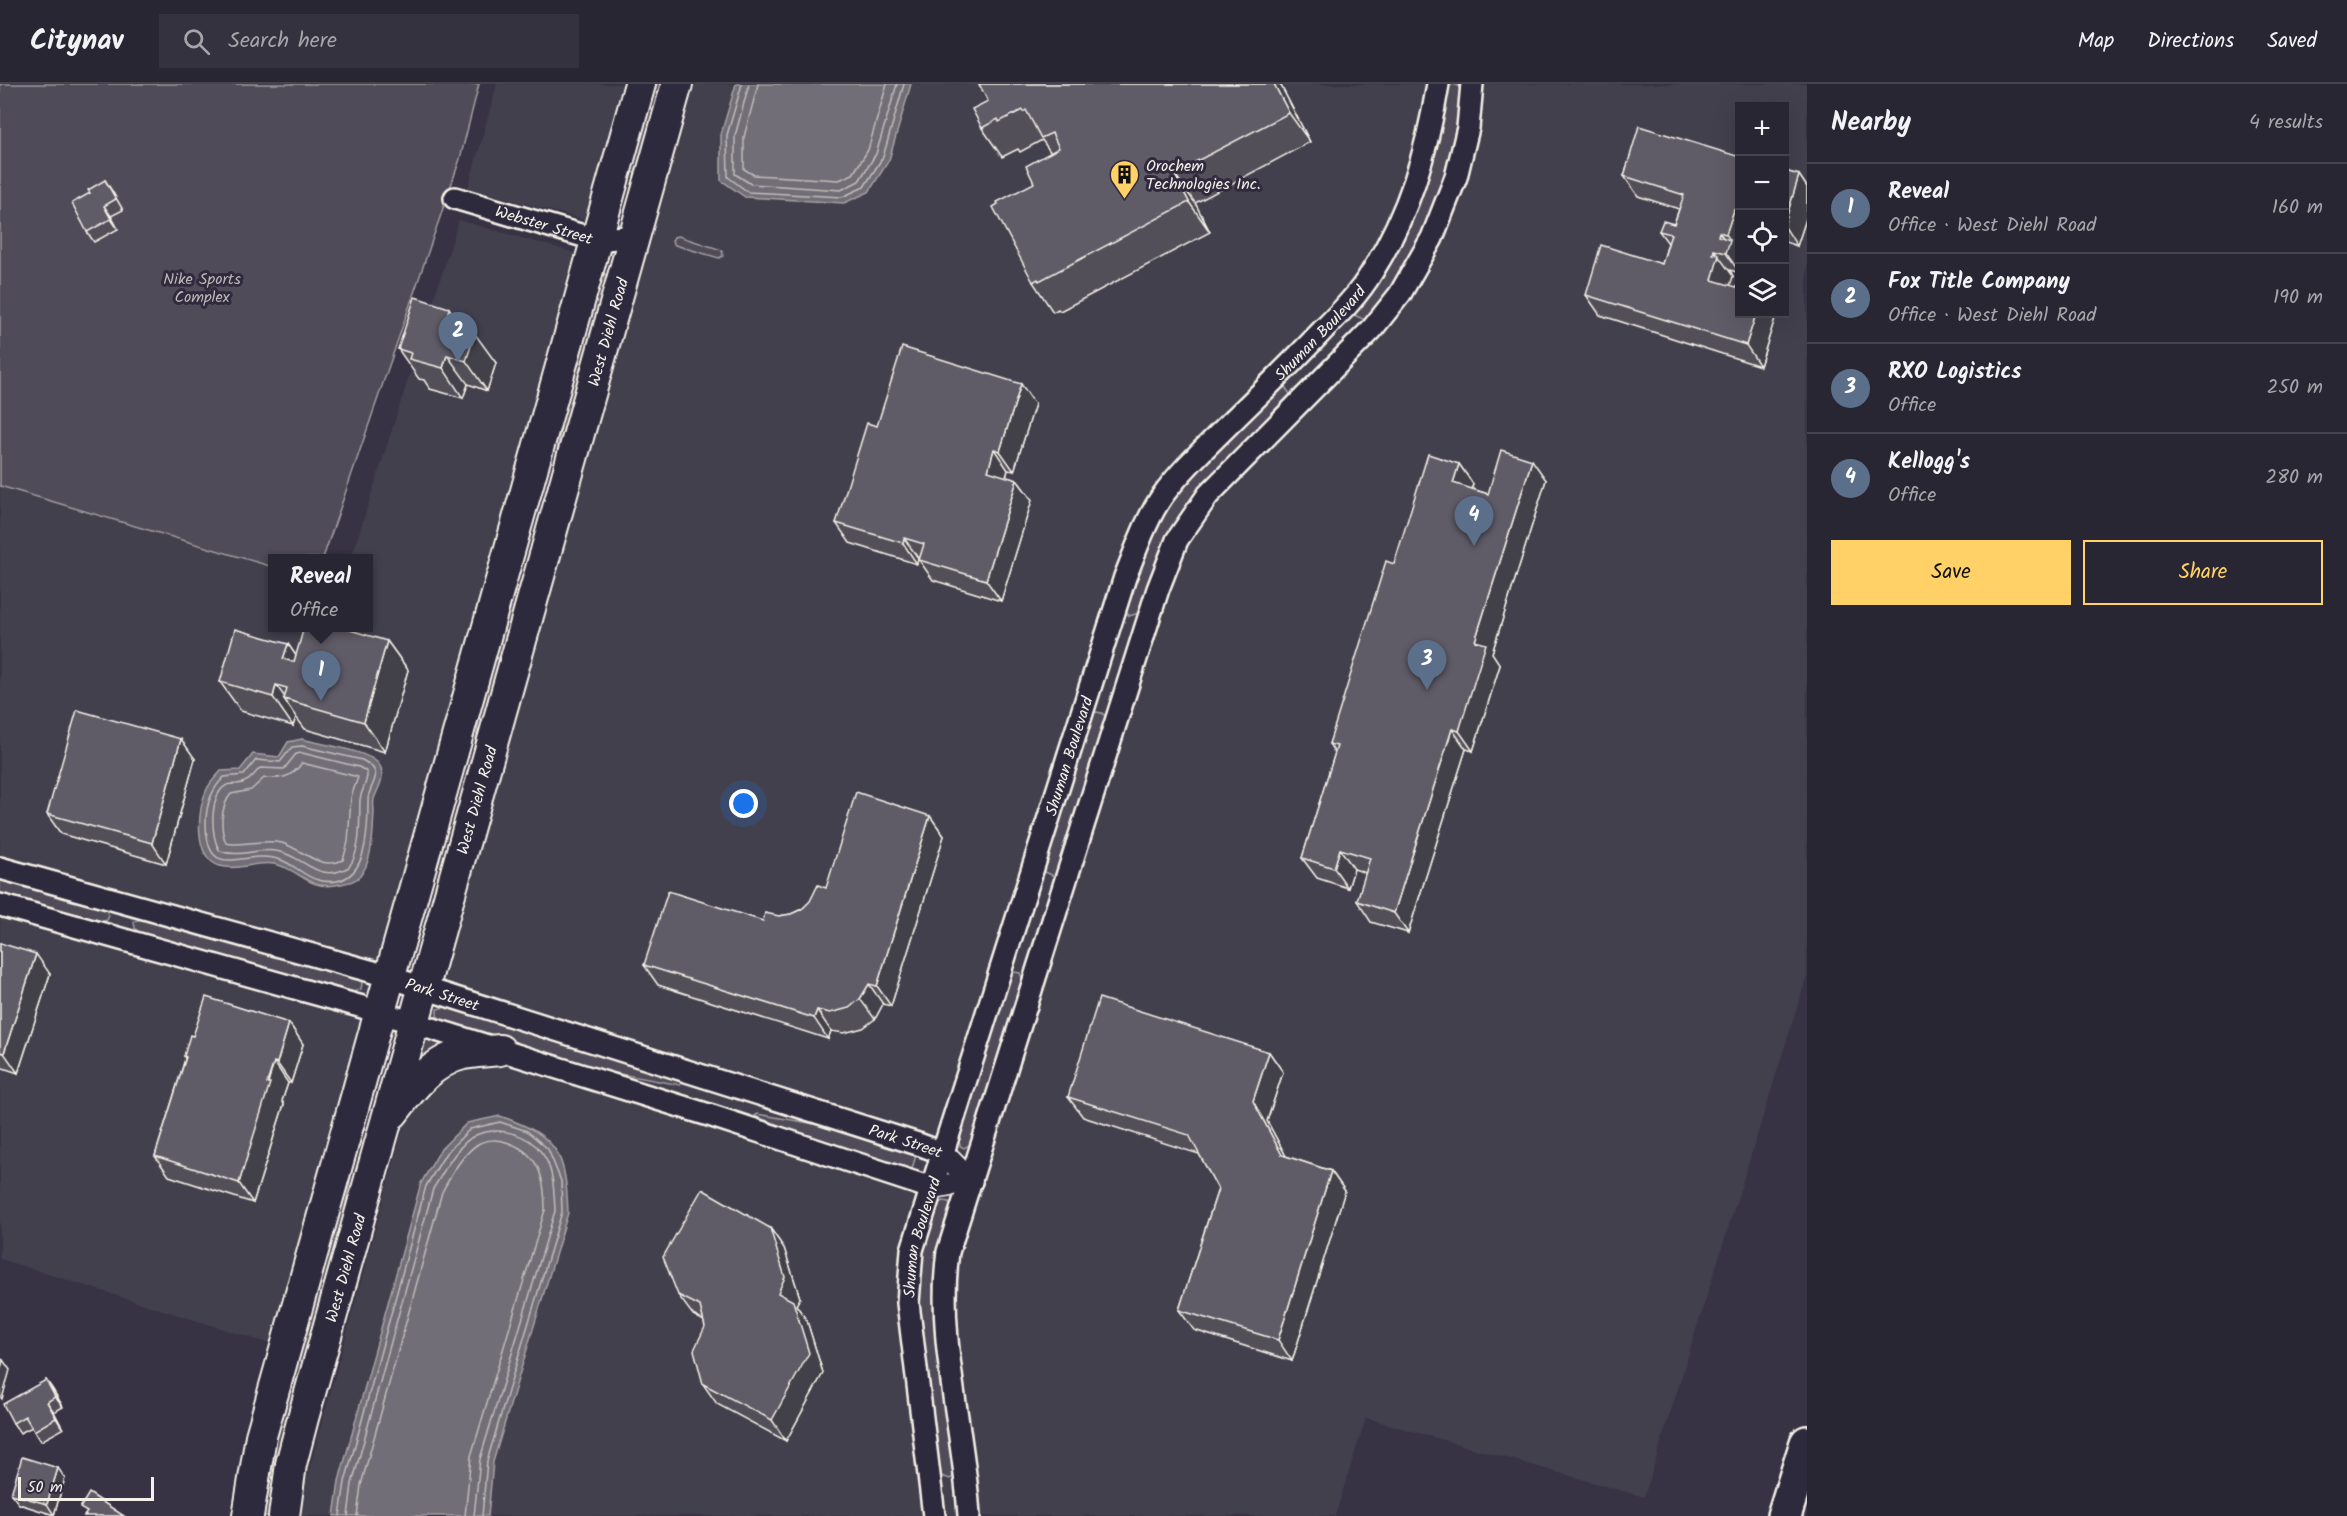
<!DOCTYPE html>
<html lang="en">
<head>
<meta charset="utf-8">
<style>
  body { margin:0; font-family:Kalam,sans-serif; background:#35323f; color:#f1f3f6 }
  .controls { position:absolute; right:18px; top:18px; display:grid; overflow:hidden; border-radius:0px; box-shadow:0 6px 24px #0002 }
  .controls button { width:54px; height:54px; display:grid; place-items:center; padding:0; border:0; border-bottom:2px solid #45434e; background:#292633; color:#f1f3f6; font:30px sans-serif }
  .scale { position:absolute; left:18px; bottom:15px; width:136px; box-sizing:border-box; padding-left:6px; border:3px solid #f4f1e8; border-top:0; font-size:16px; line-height:21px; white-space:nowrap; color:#f4f1e8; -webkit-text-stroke:4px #2f2a3d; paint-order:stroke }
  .you { position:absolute; left:744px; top:720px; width:21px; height:21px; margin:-15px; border:4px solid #fff; border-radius:50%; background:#1a73e8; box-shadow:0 0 0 9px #1a73e833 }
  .badge { display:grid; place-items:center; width:39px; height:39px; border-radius:50%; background:#ffd166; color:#fff; font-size:20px; font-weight:700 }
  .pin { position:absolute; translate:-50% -50px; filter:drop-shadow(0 2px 3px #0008) }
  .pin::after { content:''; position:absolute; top:32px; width:21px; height:18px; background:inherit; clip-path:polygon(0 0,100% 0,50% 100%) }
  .popup { position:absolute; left:268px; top:470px; width:105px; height:78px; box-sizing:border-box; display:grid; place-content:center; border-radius:0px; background:#292633; filter:drop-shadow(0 2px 4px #0005); font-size:20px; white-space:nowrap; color:#a5a5ac }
  .popup b { font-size:22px; color:#f1f3f6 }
  .popup::after { content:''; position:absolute; left:50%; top:100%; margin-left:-12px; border:12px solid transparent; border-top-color:#292633 }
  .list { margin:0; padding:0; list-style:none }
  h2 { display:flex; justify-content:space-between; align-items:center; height:78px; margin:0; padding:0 24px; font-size:26px }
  h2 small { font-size:20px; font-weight:400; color:#a5a5ac }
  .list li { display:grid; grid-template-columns:39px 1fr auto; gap:18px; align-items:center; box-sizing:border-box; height:90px; padding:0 24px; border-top:2px solid #45434e }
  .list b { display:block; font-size:22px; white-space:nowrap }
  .list p { margin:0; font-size:20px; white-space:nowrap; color:#a5a5ac }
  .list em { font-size:20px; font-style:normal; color:#a5a5ac }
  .actions { display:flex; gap:12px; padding:18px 24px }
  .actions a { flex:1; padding:14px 0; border:2px solid #ffd166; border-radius:0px; text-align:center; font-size:21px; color:#ffd166 }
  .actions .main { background:#ffd166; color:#111 }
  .icon { flex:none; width:33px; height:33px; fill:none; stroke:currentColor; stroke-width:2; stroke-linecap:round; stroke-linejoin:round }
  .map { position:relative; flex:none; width:1807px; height:1432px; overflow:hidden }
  header { display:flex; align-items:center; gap:36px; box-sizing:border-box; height:84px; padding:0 30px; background:#292633; border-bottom:2px solid #45434e }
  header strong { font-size:28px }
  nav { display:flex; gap:33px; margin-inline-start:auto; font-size:21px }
  .search { width:420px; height:54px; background:#35323f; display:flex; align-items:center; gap:15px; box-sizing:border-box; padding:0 21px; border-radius:0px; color:#a5a5ac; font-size:22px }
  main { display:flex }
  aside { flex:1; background:#292633 }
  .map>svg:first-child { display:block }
</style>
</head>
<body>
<header>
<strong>Citynav</strong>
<div class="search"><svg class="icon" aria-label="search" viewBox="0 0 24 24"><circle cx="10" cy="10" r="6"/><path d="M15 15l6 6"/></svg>Search here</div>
<nav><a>Map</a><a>Directions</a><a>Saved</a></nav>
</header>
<main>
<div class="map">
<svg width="1807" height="1432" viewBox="0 0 1807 1432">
  <rect width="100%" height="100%" fill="#373244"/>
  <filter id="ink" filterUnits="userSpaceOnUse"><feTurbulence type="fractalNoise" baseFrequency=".0167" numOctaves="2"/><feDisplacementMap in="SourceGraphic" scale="12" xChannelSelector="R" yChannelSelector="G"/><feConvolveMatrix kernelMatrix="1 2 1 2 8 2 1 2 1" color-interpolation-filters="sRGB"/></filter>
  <g filter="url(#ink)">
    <g fill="#433f4e" fill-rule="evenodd">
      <path d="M497 0H629L592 138 468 104Z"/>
      <path d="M688 0H1807V892L1644 1413 1366 1334 1335 1432H301L302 1411 425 964 451 845ZM1740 22H1784V230H1740Z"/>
      <path d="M459 136 579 170 271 1260 0 1175V402L273 483V544H369V474H351Z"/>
    </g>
    <g fill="#504b59" stroke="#a29ea0" stroke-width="1.5">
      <path d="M0 0H479L460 75 323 474H273V483L0 402Z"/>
      <path d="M650 0H667L637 91 627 84Z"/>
      <path d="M1453 0 1459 2 1462 8C1453 66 1438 122 1410 174 1400 194 1384 212 1371 231L1365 236 1356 232 1355 228C1384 187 1410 146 1426 99 1437 68 1441 35 1447 4Z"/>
      <path d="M678 152 722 166 723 172 719 174 675 161 672 157 674 153Z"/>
      <path d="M600 189 605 190 607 202 543 440 538 438 556 373 569 293Z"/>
      <path d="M1285 303 1290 310V314C1247 357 1198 397 1168 451 1155 475 1148 504 1139 529L1129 532 1126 527C1134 503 1139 476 1150 453 1178 394 1233 350 1278 305Z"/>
      <path d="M517 507 523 510 415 883C434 814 455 745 472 675 482 631 489 540 517 507Z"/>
      <path d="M1096 628 1102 629 1105 632V637L1058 788 1054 792 1045 788 1044 783 1091 630Z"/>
      <path d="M0 794 106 825 109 832 107 836 102 838 0 809Z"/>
      <path d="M142 834 358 895 362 899 361 905 354 908 138 848 135 844 134 838Z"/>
      <path d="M1014 888 1020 889 1023 895 973 1059 964 1064 960 1062 958 1053 1009 891Z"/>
      <path d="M446 923 635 981 681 998 680 1001 599 986 443 936 437 932V925Z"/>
      <path d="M425 953 455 963 417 985Z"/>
      <path d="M388 955 353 1082 337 1164 275 1432H261L264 1396Z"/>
      <path d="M757 1030 833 1043 916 1071 912 1085 811 1054 755 1032Z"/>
      <path d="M943 1117 949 1118 951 1125 936 1176 933 1201 935 1236 956 1387 954 1392 950 1395 941 1392 918 1210C919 1178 928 1150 938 1119Z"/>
    </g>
    <g fill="#726e77" stroke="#a6a2a4" stroke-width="1.5">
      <path d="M736 0H911L889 76 869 108 844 119 745 113 721 96V50Z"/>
      <path d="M302 655C319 660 376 667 381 684 385 696 377 705 374 715 373 719 374 724 374 728 373 747 373 780 358 794 354 797 347 799 341 800 306 808 302 785 274 780 256 777 238 787 220 782 193 774 197 725 207 705 210 698 216 693 221 687L240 686 253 670 279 673 288 658Z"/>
      <path d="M500 1032C558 1052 566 1069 568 1129L493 1378 488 1432H334L339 1397 421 1099 441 1065 467 1039Z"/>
    </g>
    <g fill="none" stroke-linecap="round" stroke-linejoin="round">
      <g stroke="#c0bdbb" stroke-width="1.5">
        <path d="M742 0 727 51 728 93 748 108 842 113 864 103 883 73 904 0"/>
        <path d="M749 0 735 52V90L751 100 841 106 859 97 876 70 897 0"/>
        <path d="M758 0 744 53V85L754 91 839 96 853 90 868 66 887 0"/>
        <path d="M302 662 362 676C389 690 367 700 368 718 368 751 367 808 318 796 303 792 293 779 278 775 242 765 206 800 206 738 206 720 211 706 224 693L244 691 256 676 280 678 292 663Z"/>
        <path d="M302 669 359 683 367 688C368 699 361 706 360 716 359 737 362 765 349 783 317 801 304 771 276 767 258 764 238 774 220 767 210 753 209 710 227 701 228 700 236 700 237 700 249 699 252 692 260 684L284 685 296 670Z"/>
        <path d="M302 679 358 693 351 713 348 758 343 776C320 787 304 766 282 759 263 754 244 763 226 759 220 745 220 723 231 710L251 706 264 694C282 695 291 694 302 679Z"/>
        <path d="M340 1432 345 1398 426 1102 446 1069 470 1045 500 1038 527 1047 548 1065 561 1097 562 1128 487 1377 482 1432"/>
        <path d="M348 1432 352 1400 433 1105C443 1089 458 1059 476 1051 497 1042 528 1049 542 1069 554 1085 554 1108 555 1127L480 1375 474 1432"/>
        <path d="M357 1432 361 1401 442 1108C451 1092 461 1071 478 1060 487 1055 499 1055 509 1059 540 1070 545 1096 545 1126L471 1372 465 1432"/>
      </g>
      <defs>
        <g id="street">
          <path id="s1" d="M455 114 597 156 634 152"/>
          <path id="s2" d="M0 784 370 887 921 1061 943 1069 971 1097"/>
          <path d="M0 821 359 922 712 1032 931 1104 971 1097"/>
          <path id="s3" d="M934 1432 908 1219 912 1166 1125 493C1136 466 1146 435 1163 411 1181 386 1204 365 1225 344 1258 312 1291 280 1322 247 1340 229 1359 210 1372 188 1409 129 1427 68 1438 0"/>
          <path d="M969 1432C964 1345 936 1254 948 1168L1158 505 1177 456 1208 411 1372 245 1400 210 1432 154 1456 93 1468 44 1472 0"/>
        </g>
        <g id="secondary">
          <path d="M393 1029C411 1005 432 977 463 970 475 968 488 967 500 966"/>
          <path d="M248 1432 261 1352C387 902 514 451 640 0"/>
          <path id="s4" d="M284 1432 291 1380 303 1334 677 0"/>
        </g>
        <path id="highway" d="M1784 1432 1807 1359"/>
      </defs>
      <use href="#street" stroke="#f4f1e8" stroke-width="26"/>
      <use href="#secondary" stroke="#f4f1e8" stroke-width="34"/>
      <use href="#highway" stroke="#f4f1e8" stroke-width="38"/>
      <use href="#street" stroke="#2f2a3d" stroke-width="21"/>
      <use href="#secondary" stroke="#2f2a3d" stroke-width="30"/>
      <use href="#highway" stroke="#2f2a3d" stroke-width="33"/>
    </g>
    <g fill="#524f59" stroke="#f4f1e8" stroke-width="1.5">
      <path d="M979 0H1280L1310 58 1195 119 1210 148 1060 227 1058 225 1053 228 1033 198 1034 99 1051 69 1042 56 1020 68 1018 65 1002 73 982 44 988 17Z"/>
      <path d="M1740 73V189L1730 186 1733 192 1730 201 1740 230H1775L1776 231 1760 282 1600 231 1586 211 1662 180 1668 159 1659 147 1674 140 1679 125 1638 112 1624 92Z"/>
      <path d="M1785 87 1799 91 1807 103V132L1797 162 1785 158Z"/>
      <path d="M105 96 112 107 123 126 111 132 118 145 94 158 87 148 90 109Z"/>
      <path d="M453 230 471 248 496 279 487 307 468 300 463 314 430 305 424 296 419 295 398 265Z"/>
      <path d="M1035 320 1014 387 1008 386 1006 393 1017 396 1032 416 1001 517 933 496 919 476 920 475 918 474 917 480 850 459 836 439 877 342Z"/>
      <path d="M1459 380 1473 400 1472 405 1488 410 1546 396 1492 569 1500 581 1473 667 1466 665 1408 849 1371 838 1357 817 1366 789 1354 785 1348 804 1317 794 1302 774 1335 669 1329 660 1394 480Z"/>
      <path d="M387 557 408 586 385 668 305 645 296 633 293 642 241 627 220 598 288 560 296 572Z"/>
      <path d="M195 675 166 780 61 750 47 730Z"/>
      <path d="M930 732 944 752 891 922 883 920 875 935 863 944 844 949 831 947 828 955 658 901 644 881 763 837 779 832 791 830 802 825 826 804Z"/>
      <path d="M0 859 50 890 18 989 0 983Z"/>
      <path d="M289 939 303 960 291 999H288L282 1017 284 1020 253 1119 169 1092 155 1072 185 975 184 972 193 952Z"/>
      <path d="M1269 968 1283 988 1267 1037 1286 1072 1331 1087 1345 1107 1292 1277 1194 1246 1179 1226 1218 1105 1199 1070 1083 1033 1068 1013Z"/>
      <path d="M770 1144 784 1164 800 1214 796 1221 807 1237 823 1289 786 1357 717 1320 703 1300 705 1243 704 1237 693 1231 678 1211Z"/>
      <path d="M46 1296 53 1306 63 1323 54 1328 63 1345 41 1357 32 1343 20 1349 13 1339Z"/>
      <path d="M65 1394 54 1431 19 1420 11 1410Z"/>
    </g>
    <g fill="#424048" stroke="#f4f1e8" stroke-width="1.5">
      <path d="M1274 0H1280L1310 58 1289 29Z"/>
      <path d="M1174 89 1195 119 1210 148 1189 118Z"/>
      <path d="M1799 91 1807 103V132L1797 162 1785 143V138Z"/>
      <path d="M104 122 111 132 118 145 111 135Z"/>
      <path d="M1734 126 1740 135V189L1726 169 1718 152 1719 148 1729 161 1730 156 1726 150Z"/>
      <path d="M1714 166 1733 192 1726 216 1712 196 1713 170Z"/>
      <path d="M449 224 458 237 460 232 474 253 475 250 496 279 487 307 466 277 456 244 448 229Z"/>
      <path d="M1756 230H1775L1776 231 1760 282 1746 261Z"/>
      <path d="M447 271 468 300 463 314 443 284Z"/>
      <path d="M1021 300 1035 320 1014 387 1000 367Z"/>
      <path d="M994 365 1008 386 1002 407 988 387Z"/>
      <path d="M1532 376 1546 396 1492 569 1500 581 1473 667 1459 647 1475 557Z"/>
      <path d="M1459 380 1473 400 1467 419 1453 399Z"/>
      <path d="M1017 396 1032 416 1001 517 986 496Z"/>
      <path d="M904 454 918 474 917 480 903 459Z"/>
      <path d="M387 557 408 586 385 668 364 638Z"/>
      <path d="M288 560 308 589 283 575Z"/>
      <path d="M276 601 287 616 284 615 296 633 293 642 273 613Z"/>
      <path d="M1452 645 1466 665 1408 849 1394 829Z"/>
      <path d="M181 655 195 675 166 780 152 759Z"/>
      <path d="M930 732 944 752 891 922 877 902Z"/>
      <path d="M1340 765 1354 785 1348 804 1334 784Z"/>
      <path d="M36 870 50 890 18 989 4 969Z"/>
      <path d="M869 900 883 920 875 935 860 915Z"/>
      <path d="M817 926 831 947 828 955 814 934Z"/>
      <path d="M289 939 303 960 291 999 277 979Z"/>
      <path d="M1269 968 1283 988 1267 1037 1296 1091 1282 1071 1253 1017Z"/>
      <path d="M274 978 288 999 282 1017 284 1020 253 1119 239 1099Z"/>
      <path d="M1331 1087 1345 1107 1292 1277 1278 1256Z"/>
      <path d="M770 1144 784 1164 800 1214 796 1221 807 1237 823 1289 786 1357 772 1336 778 1209Z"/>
      <path d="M3 1276 10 1286 2 1315 0 1312V1287Z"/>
      <path d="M46 1296 53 1306 63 1323 55 1313Z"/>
      <path d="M47 1318 54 1328 63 1345 56 1334Z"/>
      <path d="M58 1384 65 1394 54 1431 47 1420Z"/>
    </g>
    <g fill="#5f5c67" stroke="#f4f1e8" stroke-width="1.5">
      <path d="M979 0H1274L1289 29 1174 89 1189 118 1039 197 1038 195 1033 198 993 123 998 120 997 118 1034 99 1026 82 1059 64 1052 49 1041 54 1026 26 1023 28 1022 26 999 38 998 35 982 44 972 25 988 17Z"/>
      <path d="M1639 42 1740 73V128L1734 126 1726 150 1719 148 1718 152 1730 156 1726 169 1714 166 1713 170 1719 171 1712 196 1740 204V230H1756L1746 261 1586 211 1601 161 1662 180 1671 150 1659 147 1663 137 1674 140 1684 111 1624 92Z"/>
      <path d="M1785 87 1799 91 1785 138Z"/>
      <path d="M105 96 116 115 104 122 111 135 87 148 72 119 90 109 88 106Z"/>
      <path d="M415 213 449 224 448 229 460 232 456 244 475 250 466 277 447 271 443 284 409 275 411 269 398 265Z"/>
      <path d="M902 263 1021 300 1000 367 994 365 988 387 1017 396 986 496 919 476 924 460 904 454 903 459 836 439 867 339 877 342Z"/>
      <path d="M1501 366 1532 376 1475 557 1486 560 1459 647 1452 645 1394 829 1357 817 1370 774 1340 765 1334 784 1302 774 1337 662 1329 660 1386 477 1394 480 1428 370 1459 380 1453 399 1488 410Z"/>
      <path d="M304 543H340L387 557 364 638 284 615 287 604 276 601 273 613 220 598 235 545 288 560 283 575 294 578Z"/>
      <path d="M77 626 181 655 152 759 47 730Z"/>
      <path d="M856 708 930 732 877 902 869 900 860 915 849 924 830 929 817 926 814 934 644 881 668 807 763 837 765 829 779 832 791 830 802 825 810 817 818 801 826 804Z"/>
      <path d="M0 859 36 870 4 969 0 968Z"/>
      <path d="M206 913 289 939 277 979 274 978 267 999H270L239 1099 155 1072 186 973 184 972 190 951 193 952Z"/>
      <path d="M1099 914 1269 968 1253 1017 1282 1071 1331 1087 1278 1256 1179 1226 1218 1105 1189 1051 1068 1013Z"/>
      <path d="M702 1105 770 1144 785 1193 778 1209 793 1217 809 1269 772 1336 703 1300 694 1266 705 1243 700 1222 678 1211 663 1173Z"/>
      <path d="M0 1275 3 1276 0 1287Z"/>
      <path d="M46 1296 55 1313 47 1318 56 1334 34 1347 25 1332 13 1339 3 1320Z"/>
      <path d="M22 1373 58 1384 47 1420 11 1410Z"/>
      <path d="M89 1409 124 1432H84L87 1428 80 1424Z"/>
    </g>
  </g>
  <defs>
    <symbol id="building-pin" viewBox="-11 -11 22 30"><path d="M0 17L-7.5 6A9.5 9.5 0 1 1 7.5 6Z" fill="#ffd166" stroke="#2f2a3d"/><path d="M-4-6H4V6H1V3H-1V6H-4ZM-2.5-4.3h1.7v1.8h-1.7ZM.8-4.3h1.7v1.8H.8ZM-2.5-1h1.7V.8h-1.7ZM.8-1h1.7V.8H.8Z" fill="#111"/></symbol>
  </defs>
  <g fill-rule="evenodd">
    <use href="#building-pin" x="1108" y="74" width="33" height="45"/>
  </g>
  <g text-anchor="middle" stroke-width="6" stroke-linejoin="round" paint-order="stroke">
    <g font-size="16" fill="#f4f1e8" stroke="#2f2a3d" text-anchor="start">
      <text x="1146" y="87">Orochem<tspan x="1146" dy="18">Technologies Inc.</tspan></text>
    </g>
    <g font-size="16" fill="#f4f1e8" stroke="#2f2a3d">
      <text dy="6" stroke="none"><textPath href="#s1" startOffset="93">Webster Street</textPath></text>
      <text dy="6" stroke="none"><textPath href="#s4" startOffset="1228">West Diehl Road</textPath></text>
      <text dy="6" stroke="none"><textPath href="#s3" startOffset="1290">Shuman Boulevard</textPath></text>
      <text dy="6" stroke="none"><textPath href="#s3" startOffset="786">Shuman Boulevard</textPath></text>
      <text dy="6" stroke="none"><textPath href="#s4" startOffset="742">West Diehl Road</textPath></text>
      <text dy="6" stroke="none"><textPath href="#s2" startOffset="460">Park Street</textPath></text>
      <text dy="6" stroke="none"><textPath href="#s2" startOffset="946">Park Street</textPath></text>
      <text dy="6" stroke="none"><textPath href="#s3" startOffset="282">Shuman Boulevard</textPath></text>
      <text dy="6" stroke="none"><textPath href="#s4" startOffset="256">West Diehl Road</textPath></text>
    </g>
    <g font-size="16" fill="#bbb7b6" stroke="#2f2a3d">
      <text x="202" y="200">Nike Sports<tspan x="202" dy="18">Complex</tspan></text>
    </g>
  </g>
</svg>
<div class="controls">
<button>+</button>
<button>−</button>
<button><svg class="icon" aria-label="locate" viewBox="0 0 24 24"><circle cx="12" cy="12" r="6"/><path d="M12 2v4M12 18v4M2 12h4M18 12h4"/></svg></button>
<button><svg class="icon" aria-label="layers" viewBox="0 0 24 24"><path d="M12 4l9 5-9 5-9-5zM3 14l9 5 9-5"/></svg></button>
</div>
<div class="scale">50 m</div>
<div class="you"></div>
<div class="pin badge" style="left:321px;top:617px;background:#5c6f8a">1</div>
<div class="popup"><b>Reveal</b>Office</div>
<div class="pin badge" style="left:458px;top:278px;background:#5c6f8a">2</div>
<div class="pin badge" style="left:1427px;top:606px;background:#5c6f8a">3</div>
<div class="pin badge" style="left:1474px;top:462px;background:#5c6f8a">4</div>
</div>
<aside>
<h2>Nearby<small>4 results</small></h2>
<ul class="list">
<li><span class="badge" style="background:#5c6f8a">1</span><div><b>Reveal</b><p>Office · West Diehl Road</p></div><em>160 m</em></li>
<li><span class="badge" style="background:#5c6f8a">2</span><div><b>Fox Title Company</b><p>Office · West Diehl Road</p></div><em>190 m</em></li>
<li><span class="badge" style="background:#5c6f8a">3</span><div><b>RXO Logistics</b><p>Office</p></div><em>250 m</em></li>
<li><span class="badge" style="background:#5c6f8a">4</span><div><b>Kellogg's</b><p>Office</p></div><em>280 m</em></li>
</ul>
<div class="actions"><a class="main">Save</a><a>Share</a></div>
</aside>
</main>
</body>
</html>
